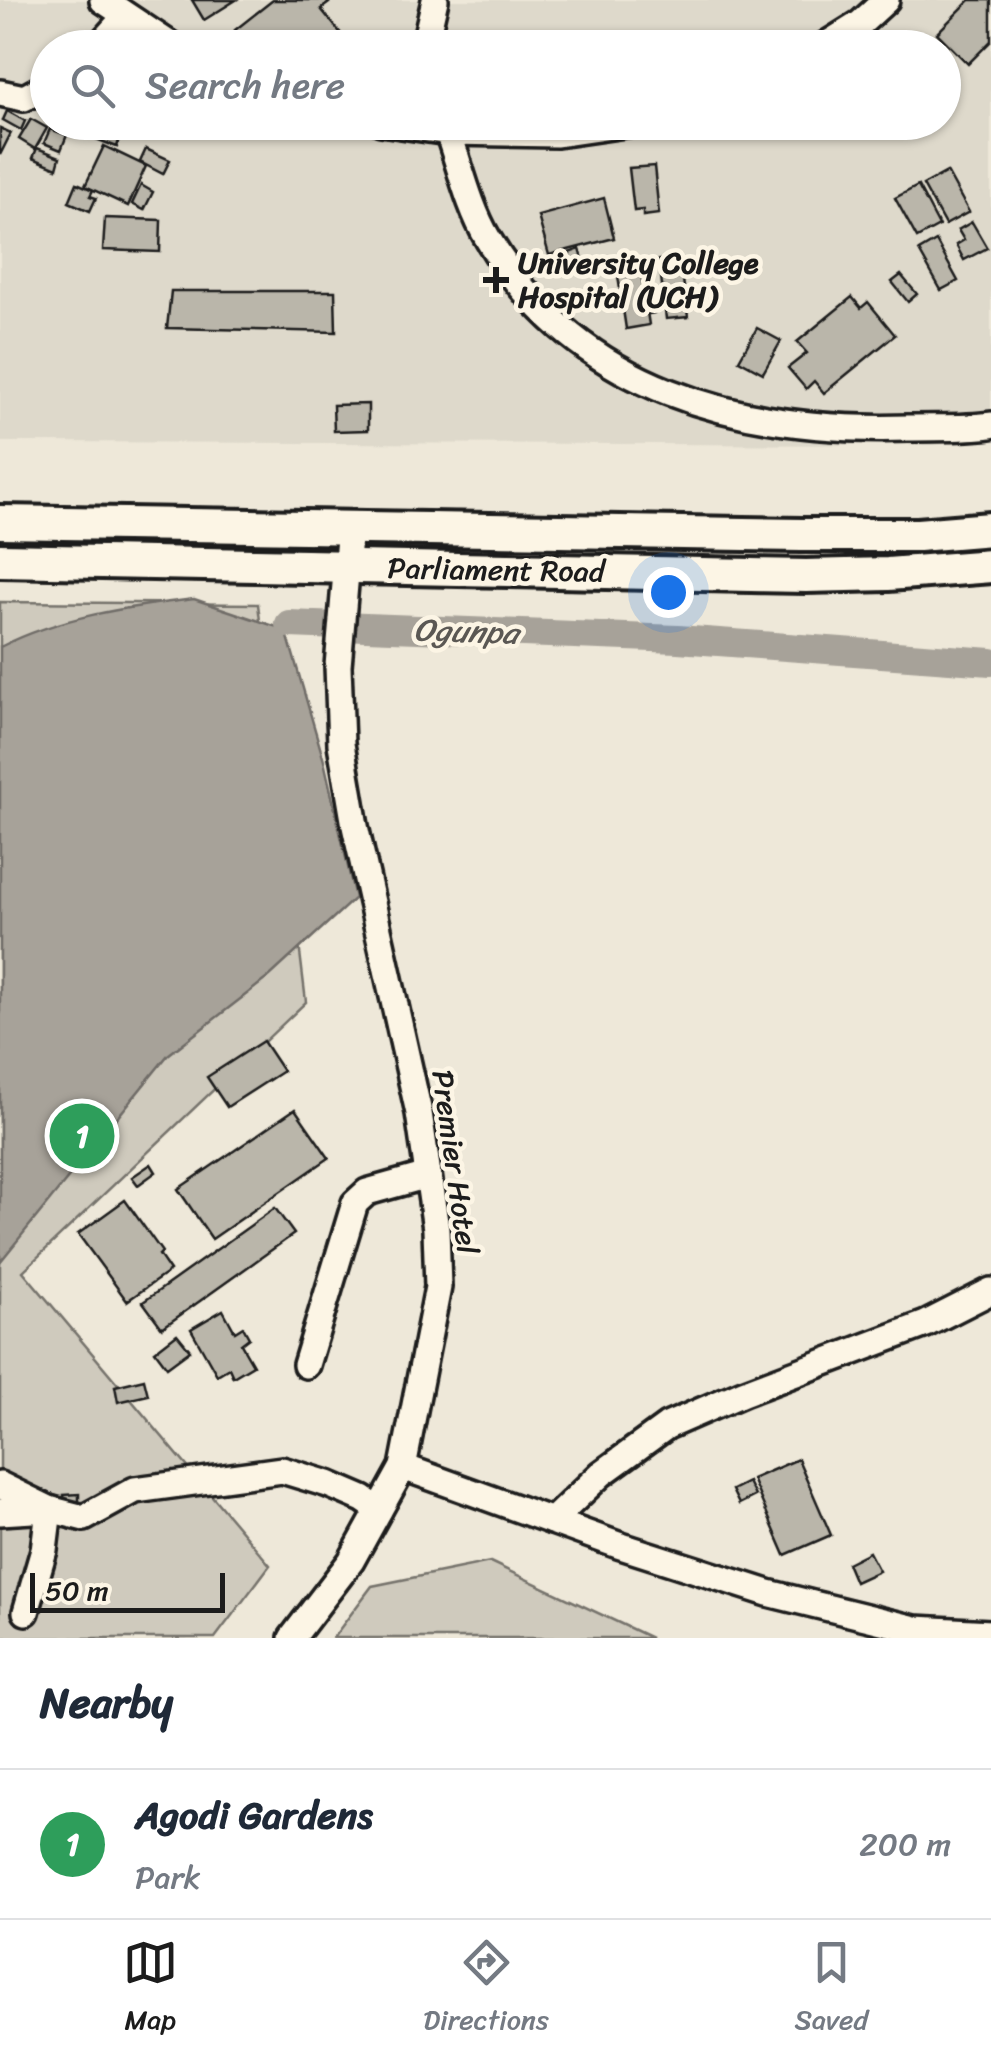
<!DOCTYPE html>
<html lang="en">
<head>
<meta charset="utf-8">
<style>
  body { margin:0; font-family:Sriracha,sans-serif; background:#f6f6f7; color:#1f2937 }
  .scale { position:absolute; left:30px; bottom:25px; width:195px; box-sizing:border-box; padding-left:10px; border:5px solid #1c1c1c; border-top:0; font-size:28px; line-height:35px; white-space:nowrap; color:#1c1c1c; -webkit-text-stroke:8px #fcf5e5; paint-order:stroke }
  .you { position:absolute; left:668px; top:592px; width:35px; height:35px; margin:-25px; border:8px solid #fff; border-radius:50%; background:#1a73e8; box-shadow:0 0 0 15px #1a73e833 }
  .badge { display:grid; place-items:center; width:65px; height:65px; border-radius:50%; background:#1c1c1c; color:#fff; font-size:32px; font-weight:700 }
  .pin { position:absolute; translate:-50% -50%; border:5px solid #fff; box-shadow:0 2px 10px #0006 }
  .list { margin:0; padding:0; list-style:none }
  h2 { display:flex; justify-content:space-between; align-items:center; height:130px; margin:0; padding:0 40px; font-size:42px }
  h2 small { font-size:32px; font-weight:400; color:#747a83 }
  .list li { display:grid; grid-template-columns:65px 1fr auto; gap:30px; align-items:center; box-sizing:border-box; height:150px; padding:0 40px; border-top:2px solid #e0e1e3 }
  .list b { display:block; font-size:38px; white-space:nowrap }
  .list p { margin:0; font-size:32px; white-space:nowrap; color:#747a83 }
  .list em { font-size:32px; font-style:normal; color:#747a83 }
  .icon { flex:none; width:55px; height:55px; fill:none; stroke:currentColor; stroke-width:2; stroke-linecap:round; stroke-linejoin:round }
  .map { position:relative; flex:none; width:991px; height:1638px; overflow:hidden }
  .search { position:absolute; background:#fff; box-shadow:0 2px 8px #0004; left:30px; right:30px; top:30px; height:110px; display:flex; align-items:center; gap:25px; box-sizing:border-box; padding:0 35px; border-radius:55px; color:#747a83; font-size:38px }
  .sheet { height:280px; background:#fff }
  nav { display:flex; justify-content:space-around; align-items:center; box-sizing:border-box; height:140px; border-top:2px solid #e0e1e3; background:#fff; font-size:28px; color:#747a83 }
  nav a { display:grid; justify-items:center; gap:5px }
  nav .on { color:#1c1c1c }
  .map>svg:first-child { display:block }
</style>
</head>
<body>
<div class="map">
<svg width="991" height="1638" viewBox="0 0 991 1638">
  <rect width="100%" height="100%" fill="#eee8d9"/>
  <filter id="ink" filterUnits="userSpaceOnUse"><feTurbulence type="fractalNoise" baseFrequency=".01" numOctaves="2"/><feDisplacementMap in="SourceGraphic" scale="20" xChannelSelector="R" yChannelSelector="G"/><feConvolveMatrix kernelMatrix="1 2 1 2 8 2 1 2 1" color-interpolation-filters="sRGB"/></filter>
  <g filter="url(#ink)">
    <path fill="#ded9cb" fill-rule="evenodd" d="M0 0H991V437L933 445 0 442ZM48 48H944V122H48Z"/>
    <g fill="#cfcabd" stroke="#76736c" stroke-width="2.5">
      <path d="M0 602 258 604 306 1002 23 1271 270 1565 215 1638H0Z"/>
      <path d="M490 1562 651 1638H333L372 1586Z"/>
    </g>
    <path fill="#a7a299" stroke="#6f6c67" stroke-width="2.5" d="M194 599 286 630 324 761 355 898 270 976 168 1055 0 1262V647C61 616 127 607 194 599Z"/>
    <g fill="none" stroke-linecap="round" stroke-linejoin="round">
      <path stroke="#a7a299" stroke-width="28" d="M289 624 678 639 991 662"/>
    </g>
    <g fill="#bab6aa" stroke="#1c1c1c" stroke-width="2.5">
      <path d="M192 0H236L204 20Z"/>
      <path d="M273 0H326L329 3 321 9 343 36 328 48H249L235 30Z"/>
      <path d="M970 0H991V41L968 64 937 33Z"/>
      <path d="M372 35 381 48H344Z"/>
      <path d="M7 111 25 121 21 130 3 120Z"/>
      <path d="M31 119 47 128 35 149 19 139Z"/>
      <path d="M113 122H143L131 138Z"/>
      <path d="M865 122H886L870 132Z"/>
      <path d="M101 125 121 133 117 147 96 139Z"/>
      <path d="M0 128 11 133 0 155Z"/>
      <path d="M50 129 67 135 61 150 44 143Z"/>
      <path d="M104 146 146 166 128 206 85 186Z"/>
      <path d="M37 148 60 157 57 168 33 158Z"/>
      <path d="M146 149 170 160 163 174 140 162Z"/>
      <path d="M654 166 659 214 643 216V210L634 211 629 168Z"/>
      <path d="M947 172 969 212 945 225 923 185Z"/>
      <path d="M77 183 93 190 90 196 96 198 90 211 69 202Z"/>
      <path d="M141 185 153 192 144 210 132 204Z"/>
      <path d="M918 186 939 226 917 238 895 198Z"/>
      <path d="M604 198 614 238 549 255 538 216Z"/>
      <path d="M105 218 161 220 160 252 103 250Z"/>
      <path d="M972 222 987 248 964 260 956 245 964 240 958 230Z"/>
      <path d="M936 241 958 281 941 290 919 251Z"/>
      <path d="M580 249 583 259 556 269 552 259Z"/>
      <path d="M680 257 688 317 666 319 659 260Z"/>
      <path d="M641 273 649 325 626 329 618 276Z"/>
      <path d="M901 275 917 294 908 302 892 282Z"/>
      <path d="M171 291H335L336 332 167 328Z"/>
      <path d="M651 293 654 313 649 314 646 294Z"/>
      <path d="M852 297 861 308 868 302 895 335 824 393 814 381 806 389 788 368 807 353 797 342Z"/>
      <path d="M757 328 781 341 763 373 739 360Z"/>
      <path d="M368 404V430L334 431 333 405Z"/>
      <path d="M263 1041 283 1071 227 1107 207 1077Z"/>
      <path d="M295 1109 329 1158 212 1239 178 1189Z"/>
      <path d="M151 1164 156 1172 138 1185 132 1177Z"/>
      <path d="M125 1200 162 1252 159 1255 170 1271 127 1301 78 1234Z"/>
      <path d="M275 1208 294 1234 162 1328 143 1302Z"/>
      <path d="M223 1310 235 1332 243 1327 249 1338 241 1344 253 1365 233 1377 229 1368 217 1375 191 1329Z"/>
      <path d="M177 1334 190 1350 167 1367 155 1351Z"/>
      <path d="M144 1379 148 1395 118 1402 115 1386Z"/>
      <path d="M798 1459 831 1535 785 1555 752 1479Z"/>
      <path d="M748 1482 755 1496 739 1504 732 1490Z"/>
      <path d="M79 1494V1507L65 1508 64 1495Z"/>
      <path d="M869 1552 879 1571 855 1582 847 1563Z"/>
    </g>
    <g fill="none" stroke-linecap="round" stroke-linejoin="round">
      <defs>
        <g id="minor">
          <path d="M103 0 175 48"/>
          <path d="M97 48 125 17"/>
          <path d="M424 48 435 0"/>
          <path d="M821 48 861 23 886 0"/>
          <path d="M0 93 24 98 48 85"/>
          <path d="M381 122 448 132 557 134 639 122"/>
          <path d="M448 132C460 166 469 207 488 239 577 391 743 433 908 428 935 427 964 429 991 425"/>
          <path d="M306 1365 355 1203 367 1192 428 1175"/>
          <path d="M403 1467 618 1545 768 1593 915 1629 991 1633"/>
          <path d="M0 1485 49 1509 84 1518 135 1490 282 1470 328 1484 363 1499 379 1510"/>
          <path d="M0 1512 49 1509 44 1550 26 1612"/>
          <path d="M552 1521 601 1474 667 1426 743 1393 926 1324 991 1291"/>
          <path d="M292 1638 351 1561 403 1467 438 1287 436 1229 419 1113 355 826 341 744 338 666 350 526"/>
        </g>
        <g id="major">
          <path d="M0 522 802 535H918L991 529"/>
          <path d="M0 560 806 576 888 574 991 566"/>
        </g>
      </defs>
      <use href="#minor" stroke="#1c1c1c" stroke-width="32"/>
      <use href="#major" stroke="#1c1c1c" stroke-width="40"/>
      <use href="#minor" stroke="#fcf5e5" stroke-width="25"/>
      <use href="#major" stroke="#fcf5e5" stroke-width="32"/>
    </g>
  </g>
  <path fill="#1c1c1c" stroke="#fcf5e5" stroke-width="4" d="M491 265h10v10h10v10h-10v10h-10v-10h-10v-10h10z"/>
  <g text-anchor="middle" stroke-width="9" stroke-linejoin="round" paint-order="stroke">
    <g font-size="30" font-weight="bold" fill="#1c1c1c" stroke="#fcf5e5" text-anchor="start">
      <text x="518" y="273">University College<tspan x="518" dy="34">Hospital (UCH)</tspan></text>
    </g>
    <g font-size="30" fill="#1c1c1c" stroke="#fcf5e5">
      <text transform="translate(496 570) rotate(1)" y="10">Parliament Road</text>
      <text transform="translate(455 1162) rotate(82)" y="10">Premier Hotel</text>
    </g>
    <g font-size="32" font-style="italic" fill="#5b5854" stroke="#fcf5e5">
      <text transform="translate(466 631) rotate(2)" y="11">Ogunpa</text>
    </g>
  </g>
</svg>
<div class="scale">50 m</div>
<div class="you"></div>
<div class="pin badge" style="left:82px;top:1136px;background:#2e9e5b">1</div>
<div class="search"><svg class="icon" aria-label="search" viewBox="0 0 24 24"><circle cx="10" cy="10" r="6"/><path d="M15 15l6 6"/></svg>Search here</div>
</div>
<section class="sheet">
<h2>Nearby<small></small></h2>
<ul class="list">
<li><span class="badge" style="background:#2e9e5b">1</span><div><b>Agodi Gardens</b><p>Park</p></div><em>200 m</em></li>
</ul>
</section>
<nav>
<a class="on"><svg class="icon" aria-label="map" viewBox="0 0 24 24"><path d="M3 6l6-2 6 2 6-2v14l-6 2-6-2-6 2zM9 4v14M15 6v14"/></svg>Map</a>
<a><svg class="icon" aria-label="directions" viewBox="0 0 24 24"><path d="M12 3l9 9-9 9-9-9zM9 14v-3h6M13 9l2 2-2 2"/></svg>Directions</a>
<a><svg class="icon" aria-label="saved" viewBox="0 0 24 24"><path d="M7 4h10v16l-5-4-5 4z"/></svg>Saved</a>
</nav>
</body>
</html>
